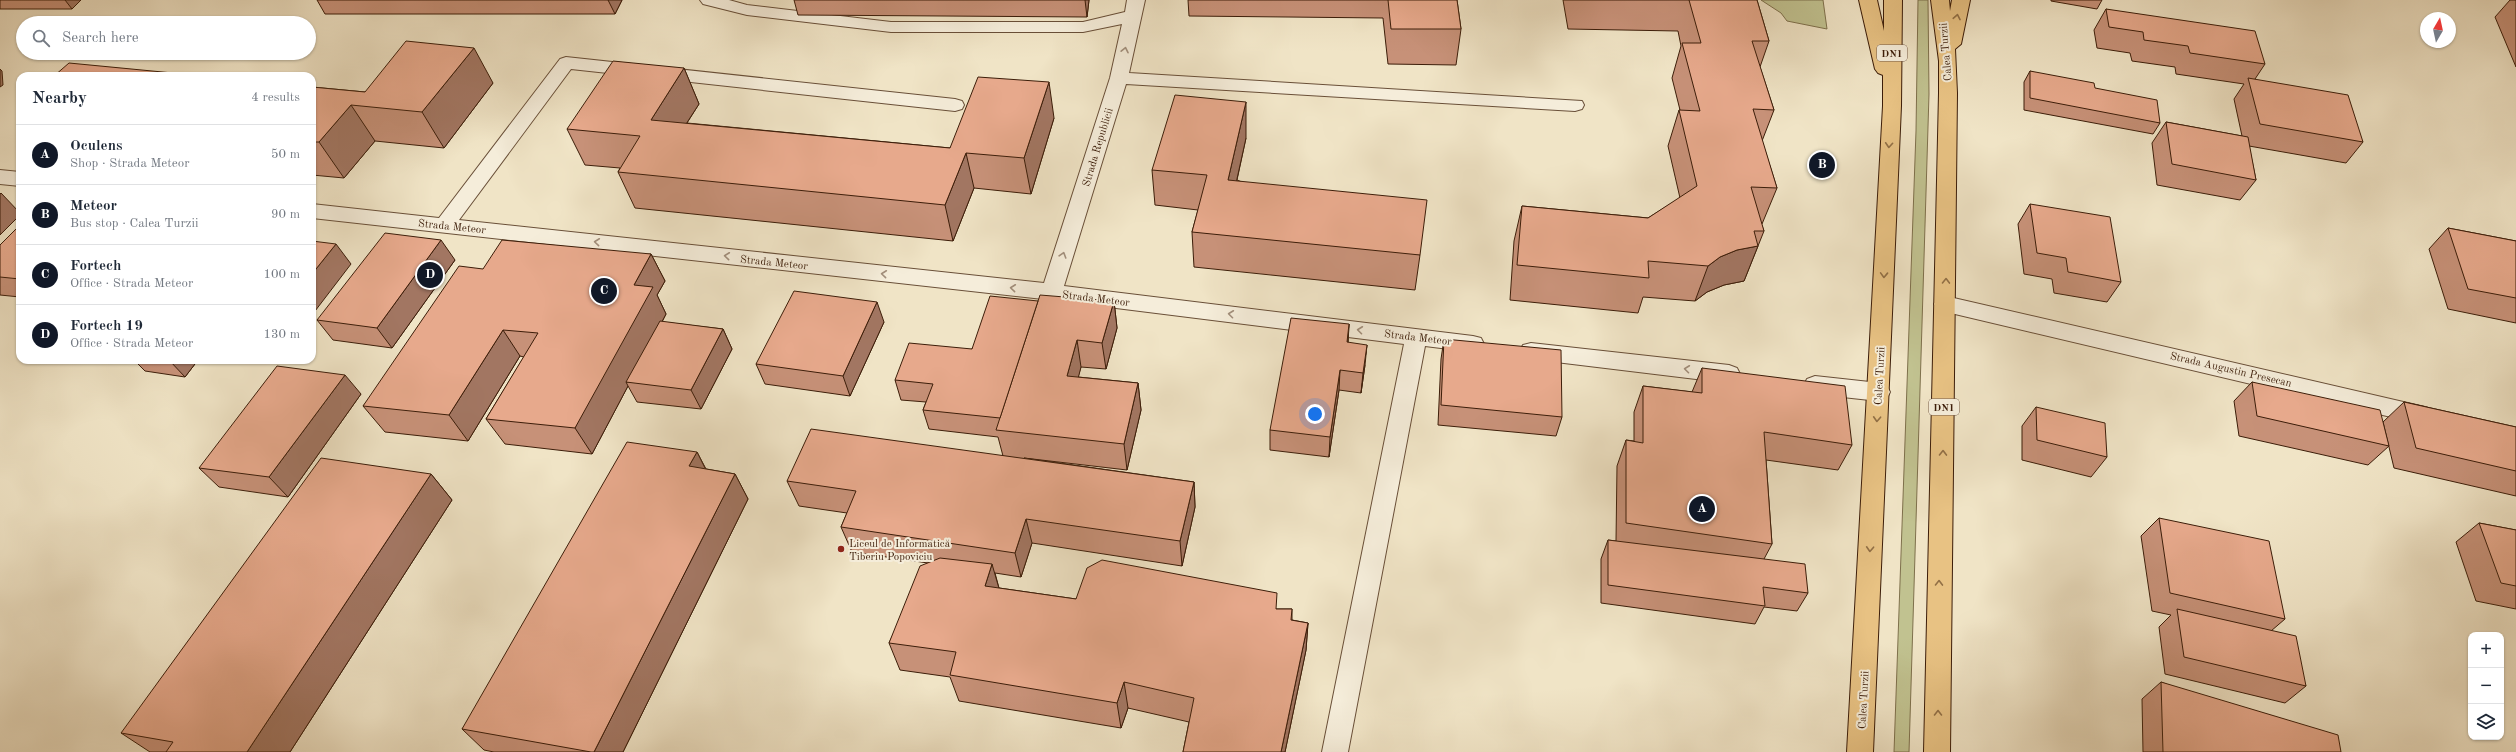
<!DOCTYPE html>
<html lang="en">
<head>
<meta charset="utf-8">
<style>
  body { margin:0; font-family:"Old Standard TT",serif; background:#f6f6f7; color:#1f2937 }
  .controls { position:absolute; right:12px; bottom:12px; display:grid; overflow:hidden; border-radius:8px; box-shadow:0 1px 3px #0004 }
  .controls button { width:36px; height:36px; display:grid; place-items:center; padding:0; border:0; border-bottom:1px solid #e0e1e3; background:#fff; color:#1f2937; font:20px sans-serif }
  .compass { position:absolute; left:2420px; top:12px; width:36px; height:36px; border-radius:50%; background:#fff; box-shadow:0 1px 3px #0004; rotate:9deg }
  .you { position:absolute; left:1315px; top:414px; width:14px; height:14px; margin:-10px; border:3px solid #fff; border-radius:50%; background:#1a73e8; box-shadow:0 0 0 6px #1a73e833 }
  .badge { display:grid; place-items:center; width:26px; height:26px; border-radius:50%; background:#111827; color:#fff; font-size:13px; font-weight:700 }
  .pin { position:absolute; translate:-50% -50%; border:2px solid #fff; box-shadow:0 1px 4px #0006 }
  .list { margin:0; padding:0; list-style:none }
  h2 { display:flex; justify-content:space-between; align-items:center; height:52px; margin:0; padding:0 16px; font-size:17px }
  h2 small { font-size:13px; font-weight:400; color:#747a83 }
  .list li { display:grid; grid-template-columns:26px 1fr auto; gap:12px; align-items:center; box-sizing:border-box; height:60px; padding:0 16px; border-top:1px solid #e0e1e3 }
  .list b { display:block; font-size:15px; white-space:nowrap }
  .list p { margin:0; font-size:13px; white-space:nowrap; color:#747a83 }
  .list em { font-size:13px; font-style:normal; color:#747a83 }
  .icon { flex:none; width:22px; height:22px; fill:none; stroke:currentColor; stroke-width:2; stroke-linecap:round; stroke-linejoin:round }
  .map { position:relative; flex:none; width:2516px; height:752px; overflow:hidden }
  .search { position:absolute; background:#fff; box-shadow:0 1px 3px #0004; left:16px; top:16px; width:300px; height:44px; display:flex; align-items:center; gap:10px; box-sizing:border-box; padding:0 14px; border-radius:22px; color:#747a83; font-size:15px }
  .panel { position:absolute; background:#fff; box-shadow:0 1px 3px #0004; left:16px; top:72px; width:300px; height:292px; border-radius:12px }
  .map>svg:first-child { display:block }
</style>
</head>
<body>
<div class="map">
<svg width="2516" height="752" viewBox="0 0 2516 752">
  <rect width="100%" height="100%" fill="#f0e4c6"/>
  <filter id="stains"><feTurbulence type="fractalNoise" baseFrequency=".005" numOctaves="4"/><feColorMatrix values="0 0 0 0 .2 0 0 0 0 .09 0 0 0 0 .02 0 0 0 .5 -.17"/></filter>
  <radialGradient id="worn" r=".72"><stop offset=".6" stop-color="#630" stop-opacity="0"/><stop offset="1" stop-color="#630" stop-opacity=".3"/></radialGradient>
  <g fill="#c1c290" stroke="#7e704c">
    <path d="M1761 0H1823L1827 29 1787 21 1781 13Z"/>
    <path d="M1918 0H1928L1929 94 1909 752H1894L1916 131Z"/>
  </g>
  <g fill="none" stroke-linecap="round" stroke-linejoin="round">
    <defs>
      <g id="minor">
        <path d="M700 0H729L747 5 891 22H1083L1125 12 1127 0H1145L1129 73 1582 101 1584 105 1582 109 1575 111 1126 84 1064 286 1473 336 1481 338 1484 344 1481 350 1473 352 1425 346 1348 752H1322L1404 344 1052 300 312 218V204L439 218 560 59 566 57 955 99 962 101 964 105 962 109 955 111 571 69 459 220 1044 283 1110 78 1122 24 1083 32H891L747 15 703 4Z"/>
        <path d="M0 170 20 172V186L0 184Z"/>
        <path d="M1945 296 2425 407 2433 410 2436 416 2433 422 2425 425 1938 310 1934 304 1938 298Z"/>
        <path d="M1531 343 1729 365 1737 368 1740 374 1737 380 1729 383 1531 359 1523 357 1520 351 1523 345Z"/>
        <path d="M1815 376 1879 383 1887 386 1890 392 1887 398 1879 401 1815 394 1807 391 1804 385 1807 379Z"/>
      </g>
      <g id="major">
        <path d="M1859 0H1877L1884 31V0H1902L1901 106 1873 752H1847L1883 106V75L1878 73 1875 69Z"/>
        <path d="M1931 0H1949L1950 11 1952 0H1970L1961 44 1955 49 1957 93 1950 752H1924L1939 93V61Z"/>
      </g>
    </defs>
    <use href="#minor" stroke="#694f38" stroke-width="2"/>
    <use href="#major" stroke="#3c1d09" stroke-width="2"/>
    <use href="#minor" fill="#f5edda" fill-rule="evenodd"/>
    <use href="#major" fill="#e8c283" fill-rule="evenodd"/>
  </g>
  <g fill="#c79178" stroke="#3c1d09">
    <path d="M0 0H81L72 9H0Z"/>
    <path d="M317 0H622L615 14H325Z"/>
    <path d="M794 0H1089L1087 17 798 15Z"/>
    <path d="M1188 0H1457L1461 29 1456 65 1388 64 1383 18 1189 16Z"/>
    <path d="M1563 0H1757L1769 41 1760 67 1774 110 1762 141 1777 188 1762 224 1761 223 1764 231 1744 281 1724 285 1707 292 1695 301 1643 297 1638 313 1510 300 1514 241 1522 206 1648 218 1680 198 1668 146 1679 110H1680L1672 78 1681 46 1678 31 1568 29Z"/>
    <path d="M2051 0H2102L2097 9 2051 1Z"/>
    <path d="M2510 0H2516V67L2495 17Z"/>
    <path d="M2106 9 2265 64 2255 79 2363 142 2346 163 2249 146 2256 180 2240 200 2157 185 2152 143 2166 122 2242 136 2234 99 2244 84 2176 74 2175 67 2132 61 2130 53 2097 48 2094 30Z"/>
    <path d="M684 68 699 104 687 123 950 148 1054 118 1031 194 974 188 953 241 635 208 618 172 620 168 585 165 567 129Z"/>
    <path d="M2030 71 2160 123 2153 134 2024 110V82Z"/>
    <path d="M493 83 444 148 375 141 344 178 312 175V87L365 92Z"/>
    <path d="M1246 138 1237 180 1420 255 1415 290 1194 267 1192 232 1198 210 1155 205 1152 170Z"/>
    <path d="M2030 204 2121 282 2107 302 2054 293 2052 279 2024 274 2018 224Z"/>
    <path d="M20 225V297L0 295V245Z"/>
    <path d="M2448 228 2516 241V323L2448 309 2429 249Z"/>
    <path d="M651 254 665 281 657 295 666 314 662 322 723 329 732 349 701 409 637 402 628 386 592 454 505 444 486 419 524 357 520 356 468 441 385 432 363 406 483 269Z"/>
    <path d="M455 260 392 348 333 340 317 320Z"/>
    <path d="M1038 301H1114L1117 328 1106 369 1081 367 1078 377 1138 383 1141 410 1127 470 1024 458 1194 482 1195 507 1182 566 1032 543 1021 577 995 573 999 588 1076 599 1277 609H1292V620L1308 623 1306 650 1285 752H1183L1189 722 1128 708 1121 728 959 701 950 677 900 670 889 643 928 563 852 552 841 527 847 513 799 506 787 481 1003 456 998 437 929 429 923 410 926 402 901 400 895 380 972 349Z"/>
    <path d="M884 322 850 396 765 384 756 364Z"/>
    <path d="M1349 324 1348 342 1365 365 1361 393 1339 390 1329 457 1270 450V430Z"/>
    <path d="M1444 339 1562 417 1556 436 1438 425 1441 359Z"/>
    <path d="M134 360H198L185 377 145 371Z"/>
    <path d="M1702 368 1852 445 1838 470 1766 460 1772 544 1764 559 1808 593 1797 611 1764 607 1755 624 1601 603V559L1608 540 1616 541 1617 466 1626 440 1634 441V412L1643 386 1692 392Z"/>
    <path d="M2252 382 2389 446 2368 465 2239 436 2234 401Z"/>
    <path d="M361 394 288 497 219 487 199 468Z"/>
    <path d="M2404 402 2516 427V496L2394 468 2383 422Z"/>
    <path d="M2036 407 2107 457 2091 477 2022 460V426Z"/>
    <path d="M697 452 706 469 735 474 748 499 623 752H494L484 750 462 729Z"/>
    <path d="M431 474 452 500 290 752H150L121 733Z"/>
    <path d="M2159 518 2285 619 2271 631 2306 686 2285 703 2165 674 2159 627 2171 615 2152 611 2141 536Z"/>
    <path d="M2479 523 2516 530V609L2476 601 2456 542Z"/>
    <path d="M2161 682 2341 752H2143L2142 699Z"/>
  </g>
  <g fill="#a27662" stroke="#3c1d09">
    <path d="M65 0H81L72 9Z"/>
    <path d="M608 0H622L615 14Z"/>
    <path d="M1085 0H1089L1087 17Z"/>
    <path d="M474 48 493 83 444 148 422 112Z"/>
    <path d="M684 68 699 104 666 155 651 120Z"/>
    <path d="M0 69 2 71 3 85 0 87Z"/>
    <path d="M1049 82 1054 118 1031 194 1024 158Z"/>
    <path d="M1246 102V138L1229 215 1228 180Z"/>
    <path d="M351 105 375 141 344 178 319 142Z"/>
    <path d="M966 153 974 188 953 241 945 205Z"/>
    <path d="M1 193 20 213V215L0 235V194Z"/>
    <path d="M441 240 455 260 392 348 377 328Z"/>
    <path d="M336 244 351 264 312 315V274Z"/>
    <path d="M1758 246 1744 281 1724 285 1707 292 1695 301 1708 266 1720 257 1737 250Z"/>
    <path d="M651 254 665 281 657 295 666 314 630 382H626L628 386 592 454 575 428 634 285Z"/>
    <path d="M1114 301 1117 328 1106 369 1102 343Z"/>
    <path d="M877 302 884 322 850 396 843 376Z"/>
    <path d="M1349 324 1348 344 1347 342Z"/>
    <path d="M723 329 732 349 701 409 691 390Z"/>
    <path d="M503 330 520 356 468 441 449 415Z"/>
    <path d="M1077 340 1081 367 1072 402 1067 376Z"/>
    <path d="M1367 345 1365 365 1361 393 1363 373Z"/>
    <path d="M169 360H198L185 377Z"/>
    <path d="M1340 370 1339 390 1329 457 1330 437Z"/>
    <path d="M345 375 361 394 288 497 269 477Z"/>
    <path d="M1138 383 1141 410 1127 470 1124 444Z"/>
    <path d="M697 452 710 478 689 466Z"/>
    <path d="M431 474 452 500 290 752H247Z"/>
    <path d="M735 474 748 499 623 752H594Z"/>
    <path d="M1194 482 1195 507 1182 566 1180 541Z"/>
    <path d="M1026 519 1032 543 1021 577 1015 553Z"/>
    <path d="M992 564 1000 592 985 586Z"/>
    <path d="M1308 623 1306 650 1285 752H1281Z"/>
    <path d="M1124 682 1128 708 1121 728 1117 703Z"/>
  </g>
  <g fill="#e7a98c" stroke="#3c1d09">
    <path d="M1388 0H1457L1461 29H1391Z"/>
    <path d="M1689 0H1757L1769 41H1752L1774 110 1753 109 1777 188 1751 187 1764 231H1754L1758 246 1737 250 1720 257 1708 266 1648 261 1649 278 1517 265 1522 206 1648 218 1697 186 1679 110 1700 111 1682 43H1701Z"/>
    <path d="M2106 9 2255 31 2265 64 2190 53 2188 46 2144 40 2143 32 2109 27Z"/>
    <path d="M406 41 474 48 422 112 351 105 319 142H312V87L365 92Z"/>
    <path d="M613 61 684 68 651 120 950 148 978 77 1049 82 1024 158 966 153 945 205 618 172 640 136 567 129Z"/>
    <path d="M69 63 204 76H54Z"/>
    <path d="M2030 71 2094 83 2095 88 2157 100 2160 123 2030 98Z"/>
    <path d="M2248 78 2348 95 2363 142 2260 124Z"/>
    <path d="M1175 95 1246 102 1228 180 1427 200 1420 255 1192 232 1207 175 1152 170Z"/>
    <path d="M20 108V111H17Z"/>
    <path d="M2166 122 2248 137 2256 180 2172 164Z"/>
    <path d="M2030 204 2110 217 2121 282 2068 272 2066 258 2037 253Z"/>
    <path d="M20 225V279L0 277V245Z"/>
    <path d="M2448 228 2516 241V298L2468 289Z"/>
    <path d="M385 233 441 240 377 328 317 320Z"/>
    <path d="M502 240 651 254 634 285 653 287 575 428 486 419 538 333 503 330 449 415 363 406 459 266 483 269Z"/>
    <path d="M312 241 336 244 312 274Z"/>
    <path d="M794 291 877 302 843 376 756 364Z"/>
    <path d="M1040 295 1114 301 1102 343 1077 340 1067 376 1138 383 1124 444 996 430Z"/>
    <path d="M990 296 1038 301 1000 418 923 410 933 384 895 380 909 343 972 349Z"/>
    <path d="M1291 318 1349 324 1347 342 1367 345 1363 373 1340 370 1330 437 1270 430Z"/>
    <path d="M660 321 723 329 691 390 626 382Z"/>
    <path d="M1444 339 1561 350 1562 417 1441 405Z"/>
    <path d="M277 366 345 375 269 477 199 468Z"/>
    <path d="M1702 368 1845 386 1852 445 1764 432 1772 544 1626 523V440L1643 443V386L1702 393Z"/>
    <path d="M2252 382 2380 410 2389 446 2257 416Z"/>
    <path d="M2404 402 2516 427V471L2416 448Z"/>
    <path d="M2036 407 2105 423 2107 457 2037 440Z"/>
    <path d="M811 429 1194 482 1180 541 1026 519 1015 553 841 527 856 491 787 481Z"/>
    <path d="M627 442 697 452 689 466 735 474 594 752H591L462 729Z"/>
    <path d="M321 458 431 474 247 752H166L173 742 121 733Z"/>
    <path d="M2159 518 2269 541 2285 619 2170 593Z"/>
    <path d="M2479 523 2516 530V586L2501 583Z"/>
    <path d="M1608 540 1805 564 1808 593 1763 587 1765 606 1608 585Z"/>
    <path d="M940 558 992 564 985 586 1076 599 1087 568 1102 560 1277 593 1276 609H1292L1291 620 1308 623 1281 752H1183L1194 698 1124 682 1117 703 950 675 956 652 889 643 920 566Z"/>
    <path d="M2177 609 2296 636 2306 686 2184 657Z"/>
    <path d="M2161 682 2338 735 2341 752H2163Z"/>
  </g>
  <defs><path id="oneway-chevron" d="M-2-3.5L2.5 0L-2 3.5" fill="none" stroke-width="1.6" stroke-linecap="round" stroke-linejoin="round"/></defs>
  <g stroke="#927046">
    <use href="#oneway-chevron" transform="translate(1957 17) rotate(-79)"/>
    <use href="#oneway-chevron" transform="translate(1889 145) rotate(94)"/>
    <use href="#oneway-chevron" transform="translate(1884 275) rotate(92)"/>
    <use href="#oneway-chevron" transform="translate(1946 281) rotate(-89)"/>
    <use href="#oneway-chevron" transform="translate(1877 419) rotate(93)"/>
    <use href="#oneway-chevron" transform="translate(1943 453) rotate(-89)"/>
    <use href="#oneway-chevron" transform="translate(1870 549) rotate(93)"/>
    <use href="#oneway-chevron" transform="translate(1939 583) rotate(-89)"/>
    <use href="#oneway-chevron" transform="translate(1938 713) rotate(-90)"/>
  </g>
  <g stroke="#a28f7c">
    <use href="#oneway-chevron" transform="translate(1125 50) rotate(-78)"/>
    <use href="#oneway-chevron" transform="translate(597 242) rotate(-174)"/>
    <use href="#oneway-chevron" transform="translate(1063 255) rotate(-73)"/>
    <use href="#oneway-chevron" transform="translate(727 256) rotate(-174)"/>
    <use href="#oneway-chevron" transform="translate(884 274) rotate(-174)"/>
    <use href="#oneway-chevron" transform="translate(1013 288) rotate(-174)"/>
    <use href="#oneway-chevron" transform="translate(1231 314) rotate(-173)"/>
    <use href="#oneway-chevron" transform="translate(1360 330) rotate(-173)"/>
    <use href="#oneway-chevron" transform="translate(1687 369) rotate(-173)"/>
  </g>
  <circle fill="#8f2418" stroke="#f5edda" stroke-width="1.5" cx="841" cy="549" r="4"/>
  <g text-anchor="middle" stroke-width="4" stroke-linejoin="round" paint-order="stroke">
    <g fill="#f5edda" stroke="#745b48" stroke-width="1">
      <rect x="1877" y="45" width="30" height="16" rx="3"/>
      <rect x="1929" y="399" width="30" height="16" rx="3"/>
    </g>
    <g font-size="10" font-weight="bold" fill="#3c1d09">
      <text x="1892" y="57">DN1</text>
      <text x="1944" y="411">DN1</text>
    </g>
    <g font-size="11" fill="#3c1d09" stroke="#f5edda">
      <text transform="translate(1945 52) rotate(-95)" y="4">Calea Turzii</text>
      <text transform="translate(1097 147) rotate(-73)" y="4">Strada Republicii</text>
      <text transform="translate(452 226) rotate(6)" y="4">Strada Meteor</text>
      <text transform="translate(774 262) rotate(6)" y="4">Strada Meteor</text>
      <text transform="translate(1096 298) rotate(7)" y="4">Strada Meteor</text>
      <text transform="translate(1418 337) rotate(7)" y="4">Strada Meteor</text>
      <text transform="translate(2231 369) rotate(13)" y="4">Strada Augustin Presecan</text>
      <text transform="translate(1879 376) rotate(-87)" y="4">Calea Turzii</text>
      <text transform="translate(1863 700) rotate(-87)" y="4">Calea Turzii</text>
    </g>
    <g font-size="11" fill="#3c1d09" stroke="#f5edda" text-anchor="start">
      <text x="849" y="547">Liceul de Informatică<tspan x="849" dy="13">Tiberiu Popoviciu</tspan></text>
    </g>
  </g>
  <rect width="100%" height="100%" filter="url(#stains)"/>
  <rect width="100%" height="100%" fill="url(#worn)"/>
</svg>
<div class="controls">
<button>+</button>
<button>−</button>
<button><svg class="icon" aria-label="layers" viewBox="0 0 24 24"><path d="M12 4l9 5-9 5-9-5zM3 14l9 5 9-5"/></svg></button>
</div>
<svg class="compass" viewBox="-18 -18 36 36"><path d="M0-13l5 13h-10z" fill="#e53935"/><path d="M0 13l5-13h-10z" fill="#747a83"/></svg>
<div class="you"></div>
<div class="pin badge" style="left:1702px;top:509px">A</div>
<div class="pin badge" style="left:1822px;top:165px">B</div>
<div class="pin badge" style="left:604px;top:291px">C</div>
<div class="pin badge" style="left:430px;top:275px">D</div>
<div class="search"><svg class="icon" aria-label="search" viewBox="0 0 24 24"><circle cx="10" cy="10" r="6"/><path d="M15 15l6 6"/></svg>Search here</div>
<section class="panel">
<h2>Nearby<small>4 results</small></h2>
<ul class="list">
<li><span class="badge">A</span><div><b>Oculens</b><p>Shop · Strada Meteor</p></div><em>50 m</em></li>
<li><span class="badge">B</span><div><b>Meteor</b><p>Bus stop · Calea Turzii</p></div><em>90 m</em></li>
<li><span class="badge">C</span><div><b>Fortech</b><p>Office · Strada Meteor</p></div><em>100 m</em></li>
<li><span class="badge">D</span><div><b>Fortech 19</b><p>Office · Strada Meteor</p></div><em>130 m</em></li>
</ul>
</section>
</div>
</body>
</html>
